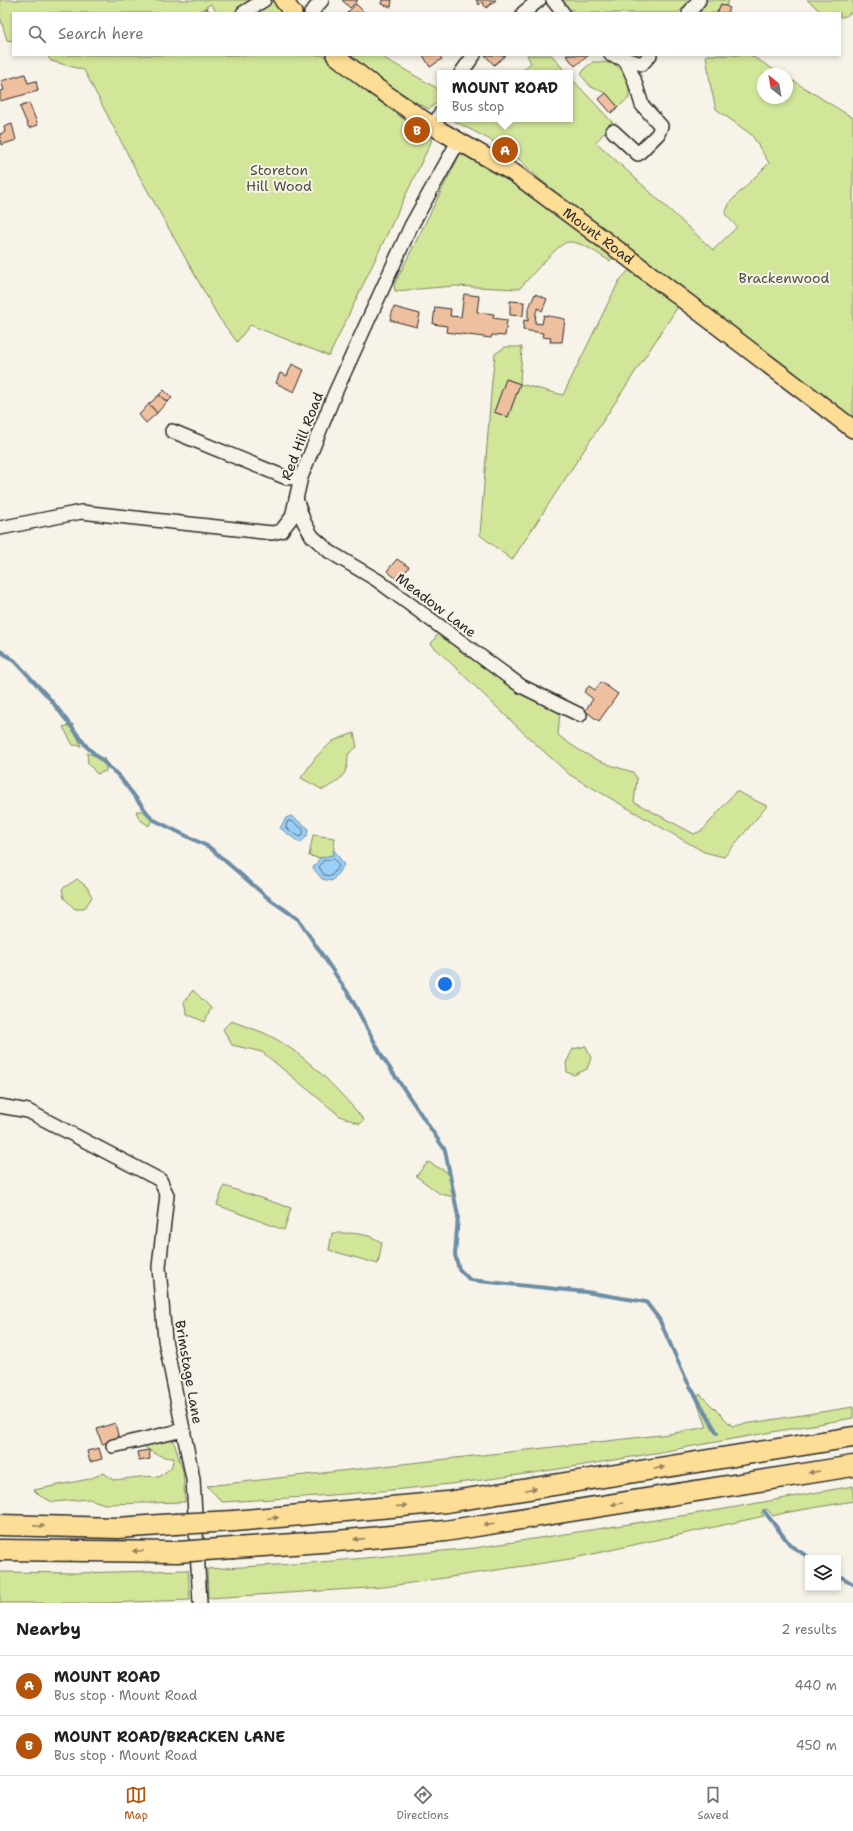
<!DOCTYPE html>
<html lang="en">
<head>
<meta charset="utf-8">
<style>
  body { margin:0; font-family:"Shantell Sans",sans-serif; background:#f6f6f6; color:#202124 }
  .controls { position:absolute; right:12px; bottom:12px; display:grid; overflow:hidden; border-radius:0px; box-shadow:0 2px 6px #0003 }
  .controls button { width:36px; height:36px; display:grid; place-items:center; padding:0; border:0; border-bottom:1px solid #e0e0e0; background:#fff; color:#202124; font:20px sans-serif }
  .compass { position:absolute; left:757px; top:68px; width:36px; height:36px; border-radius:50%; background:#fff; box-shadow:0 2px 6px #0003; rotate:329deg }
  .you { position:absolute; left:445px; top:984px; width:14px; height:14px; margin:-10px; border:3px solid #fff; border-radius:50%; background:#1a73e8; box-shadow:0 0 0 6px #1a73e833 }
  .badge { display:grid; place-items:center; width:26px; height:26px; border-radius:50%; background:#b45309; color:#fff; font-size:13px; font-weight:700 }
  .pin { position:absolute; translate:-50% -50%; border:2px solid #fff; box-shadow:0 1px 4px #0006 }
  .popup { position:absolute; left:437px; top:70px; width:136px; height:52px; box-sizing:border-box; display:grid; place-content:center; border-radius:0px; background:#fff; filter:drop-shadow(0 1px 3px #0005); font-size:13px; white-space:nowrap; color:#757577 }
  .popup b { font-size:15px; color:#202124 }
  .popup::after { content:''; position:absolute; left:50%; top:100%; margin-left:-8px; border:8px solid transparent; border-top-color:#fff }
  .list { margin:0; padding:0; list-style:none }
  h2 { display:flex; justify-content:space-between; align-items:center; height:52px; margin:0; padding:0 16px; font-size:17px }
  h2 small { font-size:13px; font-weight:400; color:#757577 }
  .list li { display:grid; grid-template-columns:26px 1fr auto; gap:12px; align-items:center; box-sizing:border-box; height:60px; padding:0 16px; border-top:1px solid #e0e0e0 }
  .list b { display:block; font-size:15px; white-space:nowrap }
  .list p { margin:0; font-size:13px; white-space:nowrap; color:#757577 }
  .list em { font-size:13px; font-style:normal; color:#757577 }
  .icon { flex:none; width:22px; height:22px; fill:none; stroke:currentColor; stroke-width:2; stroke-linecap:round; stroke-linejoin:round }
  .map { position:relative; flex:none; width:853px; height:1603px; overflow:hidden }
  .search { position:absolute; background:#fff; box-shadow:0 2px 6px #0003; left:12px; right:12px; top:12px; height:44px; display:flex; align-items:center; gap:10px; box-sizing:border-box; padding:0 14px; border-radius:0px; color:#757577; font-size:15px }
  .sheet { height:172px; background:#fff }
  nav { display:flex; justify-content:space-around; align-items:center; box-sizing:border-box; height:56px; border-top:1px solid #e0e0e0; background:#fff; font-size:11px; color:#757577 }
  nav a { display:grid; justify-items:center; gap:2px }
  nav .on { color:#b45309 }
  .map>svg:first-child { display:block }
</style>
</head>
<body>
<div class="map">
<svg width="853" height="1603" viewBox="0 0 853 1603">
  <rect width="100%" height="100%" fill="#f7f3e8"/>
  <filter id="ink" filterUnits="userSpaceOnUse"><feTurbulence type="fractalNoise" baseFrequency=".025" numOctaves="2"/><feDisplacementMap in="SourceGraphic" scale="8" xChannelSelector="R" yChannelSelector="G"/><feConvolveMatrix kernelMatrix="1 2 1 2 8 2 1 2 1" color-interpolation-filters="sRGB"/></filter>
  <g filter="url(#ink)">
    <g fill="#d2e69a" stroke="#7e8862" fill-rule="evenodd">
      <path d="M0 0H275L283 13H217L211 4 196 13H13V41L7 40 0 17Z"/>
      <path d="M560 0H693L678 13H575L572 9 569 11Z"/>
      <path d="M707 0H729L726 6 721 4 717 13H702L700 8Z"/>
      <path d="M807 0H853V11L846 16 840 17V13H823Z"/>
      <path d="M47 55H324L360 87 432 140 329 356 250 325 237 342 219 318 136 170 84 70 51 61Z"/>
      <path d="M351 55H379L440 90V100L429 109C401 95 374 75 351 55Z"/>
      <path d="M527 55H552L566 73H519L531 63Z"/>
      <path d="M706 55H750L781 74H763V98H787V77L853 118V417L567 201 537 177 510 150 454 121 453 119H570V77L613 123 596 142 713 250 737 227 725 214 730 202 769 163 752 135 716 109 711 88Z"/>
      <path d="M593 62C620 61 630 71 629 98L618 107 606 93 591 87 581 75 585 68Z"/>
      <path d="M462 150 569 220 617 254 610 261C599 255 582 241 568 242 558 243 528 280 519 289L454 286 395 291 394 285Z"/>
      <path d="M632 267 679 305 512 560 480 535 492 381 495 354 505 347H522L520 384 563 395 619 281ZM507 379 520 384 508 417 494 412Z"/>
      <path d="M439 632C478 661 515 692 560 712L558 735C584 755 600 763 633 772L637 779 634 802 694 834 703 830 736 791 767 806 724 857 704 852 570 775 529 738 431 644Z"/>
      <path d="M73 724 81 746 73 745 63 727Z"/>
      <path d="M354 733 357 747 348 754C348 776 341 779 323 790L301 778 316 757 333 741Z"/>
      <path d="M87 753 105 759 106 771 97 774 88 763Z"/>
      <path d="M136 811H144L152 819 149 826 139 819Z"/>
      <path d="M313 835 335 838 333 855 320 858 309 856Z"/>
      <path d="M77 879 87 887 92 897 84 909H75L64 898 62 889Z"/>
      <path d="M193 990 211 1008 205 1022 187 1014 184 1002Z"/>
      <path d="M231 1021C241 1025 252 1028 262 1032 302 1050 336 1087 364 1120L360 1124 340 1116 262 1052 232 1045 223 1029Z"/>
      <path d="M586 1046 591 1058 587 1069 574 1075 567 1072 566 1063 573 1049Z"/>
      <path d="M428 1162 447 1172 455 1197 440 1194 416 1176Z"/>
      <path d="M224 1186 291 1208 284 1230 217 1205Z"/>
      <path d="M332 1233C348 1233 369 1232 382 1243L378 1264 329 1250Z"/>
      <path d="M700 1394 732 1426 853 1407V1418C732 1438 611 1463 490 1479 401 1491 311 1497 222 1502L207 1486 669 1434 707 1427 696 1399Z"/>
      <path d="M163 1439H173L183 1471 185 1502 105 1504 89 1499 53 1502 40 1496 34 1490 89 1479 104 1473 113 1480C128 1479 144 1475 159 1477L171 1468 174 1458C161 1458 153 1453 142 1445Z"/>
      <path d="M853 1486V1501L784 1513 773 1516 767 1509 761 1513 764 1516 570 1559 384 1587 208 1598 207 1569 310 1563 475 1548 719 1510Z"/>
      <path d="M188 1570 190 1600 105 1603H0V1572L77 1573Z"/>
    </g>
    <g fill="#99cff8" stroke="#6d8da6">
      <path d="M291 816 308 828 307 836 300 843 280 828 286 818Z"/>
      <path d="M334 850 344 865 332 881 322 879 313 868 320 858 333 855Z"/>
    </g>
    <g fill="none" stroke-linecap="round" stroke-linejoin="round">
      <g stroke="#576d7d" stroke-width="1">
        <path d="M288 821H291L303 829V834L300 837 286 828Z"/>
        <path d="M334 859 339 866 331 876 324 875 319 867 323 861Z"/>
      </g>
      <g stroke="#6d8da6" stroke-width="4">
        <path d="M0 651 15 661 51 700 87 747 119 776 152 819 209 847 268 898 298 919 350 996 383 1058 445 1150 458 1216 455 1255 459 1269 470 1280 586 1292 646 1302 659 1319 686 1379 717 1433"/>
        <path d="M764 1511 791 1546 810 1558"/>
        <path d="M838 1575 853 1584"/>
      </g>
    </g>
    <g fill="#efc09f" stroke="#2b2b2b">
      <path d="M342 0H358L350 8Z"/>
      <path d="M382 0H392L391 7 381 4Z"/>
      <path d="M476 0H496L486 8 482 2 479 5Z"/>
      <path d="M356 4 365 13H347Z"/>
      <path d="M721 4 730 8 727 13H717Z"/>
      <path d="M207 8 210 13H199Z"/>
      <path d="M423 55H439L442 59 430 67Z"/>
      <path d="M485 55H506L494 65Z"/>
      <path d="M566 55H589L575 66Z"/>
      <path d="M25 74 28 83 36 81 38 91 0 101V91L4 90 1 81Z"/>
      <path d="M606 93 618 107 611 113 599 99Z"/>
      <path d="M29 103 38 125 29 128 20 107Z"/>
      <path d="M12 124 16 140 1 145 0 134 5 132 4 127Z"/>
      <path d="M464 294 479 296 477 312 494 314 493 318 507 320 505 336 492 335 491 338 446 332 447 326 433 324 435 307 451 309 450 316 461 317Z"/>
      <path d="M535 294 547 299 542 311 538 308 536 312 535 323 542 324 544 315 565 319 562 342H550L551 338 542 337 543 333 523 330 524 320 528 321V310Z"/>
      <path d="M510 301 524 302 523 316 510 315Z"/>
      <path d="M394 307 420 314 417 327 390 320Z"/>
      <path d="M292 364 304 370 294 392 276 383 280 373 287 376Z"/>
      <path d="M506 379 520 384 508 417 494 412Z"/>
      <path d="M164 390 172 398 167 402 159 395Z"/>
      <path d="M159 395 167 402 157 413 149 404Z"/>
      <path d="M149 404 157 413 146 423 139 415Z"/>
      <path d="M397 559 409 567 399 581 387 571Z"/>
      <path d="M601 682 618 694 599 721 585 711 593 699 584 692 589 686 595 690Z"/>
      <path d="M115 1423 119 1439 102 1444 97 1429Z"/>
      <path d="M99 1448 102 1459 90 1462 87 1451Z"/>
      <path d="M149 1450 150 1459 139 1461 137 1452Z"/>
    </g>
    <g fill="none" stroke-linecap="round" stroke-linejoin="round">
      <defs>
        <g id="minor">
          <path d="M553 0 563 13"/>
          <path d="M243 13 264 0"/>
          <path d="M311 13 322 0"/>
          <path d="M523 13 539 0"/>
          <path d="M689 13 699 0"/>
          <path d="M611 55 642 64 650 55"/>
          <path d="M461 73 474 55"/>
          <path d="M434 127 440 114"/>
          <path d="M613 131 638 154 658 134 661 126 642 105 634 79 625 59"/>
          <path d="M172 431 287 478 301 477"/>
          <path d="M296 499 304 522 312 536 330 552 377 580 521 686 580 715"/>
          <path d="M0 528 81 512 272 533 281 531 292 517 301 477 335 393 411 226 459 140"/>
          <path d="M0 1106 28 1111 160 1180 167 1195 159 1267 165 1340 193 1479 200 1603"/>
          <path d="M113 1446 184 1430"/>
        </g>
        <g id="major">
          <path d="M283 0 293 13"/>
          <path id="s1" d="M335 55 373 85 434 127 514 173 626 256 853 429"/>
        </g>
        <g id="highway">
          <path d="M234 1521 447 1502 853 1437"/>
          <path d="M0 1525 118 1528 175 1524"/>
          <path d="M234 1548 337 1541 445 1531 853 1466"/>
          <path d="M0 1550 177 1552"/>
        </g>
      </defs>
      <use href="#minor" stroke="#2b2b2b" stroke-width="16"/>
      <use href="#major" stroke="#2b2b2b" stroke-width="20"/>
      <use href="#highway" stroke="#2b2b2b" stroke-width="23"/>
      <use href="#minor" stroke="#f7f3e8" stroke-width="13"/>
      <use href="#major" stroke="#fedd96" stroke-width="17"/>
      <use href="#highway" stroke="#fedd96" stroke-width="20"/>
      <defs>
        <g id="highway-bridge">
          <path d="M175 1524 234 1521"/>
          <path d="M177 1552 234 1548"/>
        </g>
      </defs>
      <use href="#highway-bridge" stroke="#2b2b2b" stroke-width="23" stroke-linecap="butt"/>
      <use href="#highway-bridge" stroke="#fedd96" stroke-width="20"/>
    </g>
    <defs><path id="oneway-solid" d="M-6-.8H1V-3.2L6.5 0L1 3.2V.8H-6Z"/></defs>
    <g fill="#948460">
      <use href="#oneway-solid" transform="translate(659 1468) rotate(-9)"/>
      <use href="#oneway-solid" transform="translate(814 1472) rotate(171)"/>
      <use href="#oneway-solid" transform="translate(531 1489) rotate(-9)"/>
      <use href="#oneway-solid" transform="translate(617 1504) rotate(171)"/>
      <use href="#oneway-solid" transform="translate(402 1506) rotate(-5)"/>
      <use href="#oneway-solid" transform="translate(273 1518) rotate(-5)"/>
      <use href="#oneway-solid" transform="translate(489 1524) rotate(171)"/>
      <use href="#oneway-solid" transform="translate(39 1526) rotate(1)"/>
      <use href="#oneway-solid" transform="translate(359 1539) rotate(175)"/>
      <use href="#oneway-solid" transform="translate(138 1551) rotate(-180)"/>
    </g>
  </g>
  <g text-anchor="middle" stroke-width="4" stroke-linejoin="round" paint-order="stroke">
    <g font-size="14" fill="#4c5041" stroke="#f7f3e8">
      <text x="279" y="175">Storeton<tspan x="279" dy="16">Hill Wood</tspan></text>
      <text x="784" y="283">Brackenwood</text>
    </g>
    <g font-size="14" fill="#2b2b2b" stroke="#f7f3e8">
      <text dy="5" stroke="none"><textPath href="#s1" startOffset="320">Mount Road</textPath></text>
      <text transform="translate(302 436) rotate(-69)" y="5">Red Hill Road</text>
      <text transform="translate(436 605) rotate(37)" y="5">Meadow Lane</text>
      <text transform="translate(189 1372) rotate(80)" y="5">Brimstage Lane</text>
    </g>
  </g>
</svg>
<div class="controls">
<button><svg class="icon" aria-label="layers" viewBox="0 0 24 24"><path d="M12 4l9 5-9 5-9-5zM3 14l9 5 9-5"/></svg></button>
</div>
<svg class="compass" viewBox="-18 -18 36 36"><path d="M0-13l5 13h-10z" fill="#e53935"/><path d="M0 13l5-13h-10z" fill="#757577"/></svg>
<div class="you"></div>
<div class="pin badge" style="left:505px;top:150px">A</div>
<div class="popup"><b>MOUNT ROAD</b>Bus stop</div>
<div class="pin badge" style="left:417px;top:130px">B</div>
<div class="search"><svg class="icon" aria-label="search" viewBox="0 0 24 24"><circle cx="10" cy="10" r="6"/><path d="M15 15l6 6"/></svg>Search here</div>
</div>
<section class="sheet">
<h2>Nearby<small>2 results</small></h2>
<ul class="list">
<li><span class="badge">A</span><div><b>MOUNT ROAD</b><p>Bus stop · Mount Road</p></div><em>440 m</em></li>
<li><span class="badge">B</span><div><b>MOUNT ROAD/BRACKEN LANE</b><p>Bus stop · Mount Road</p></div><em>450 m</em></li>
</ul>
</section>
<nav>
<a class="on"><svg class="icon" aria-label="map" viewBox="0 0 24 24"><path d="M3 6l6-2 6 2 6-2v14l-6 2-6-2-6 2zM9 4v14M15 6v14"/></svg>Map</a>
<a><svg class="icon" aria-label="directions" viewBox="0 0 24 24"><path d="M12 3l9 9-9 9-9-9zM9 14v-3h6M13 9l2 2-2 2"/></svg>Directions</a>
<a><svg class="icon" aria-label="saved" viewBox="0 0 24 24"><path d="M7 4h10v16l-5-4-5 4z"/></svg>Saved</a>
</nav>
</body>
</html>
